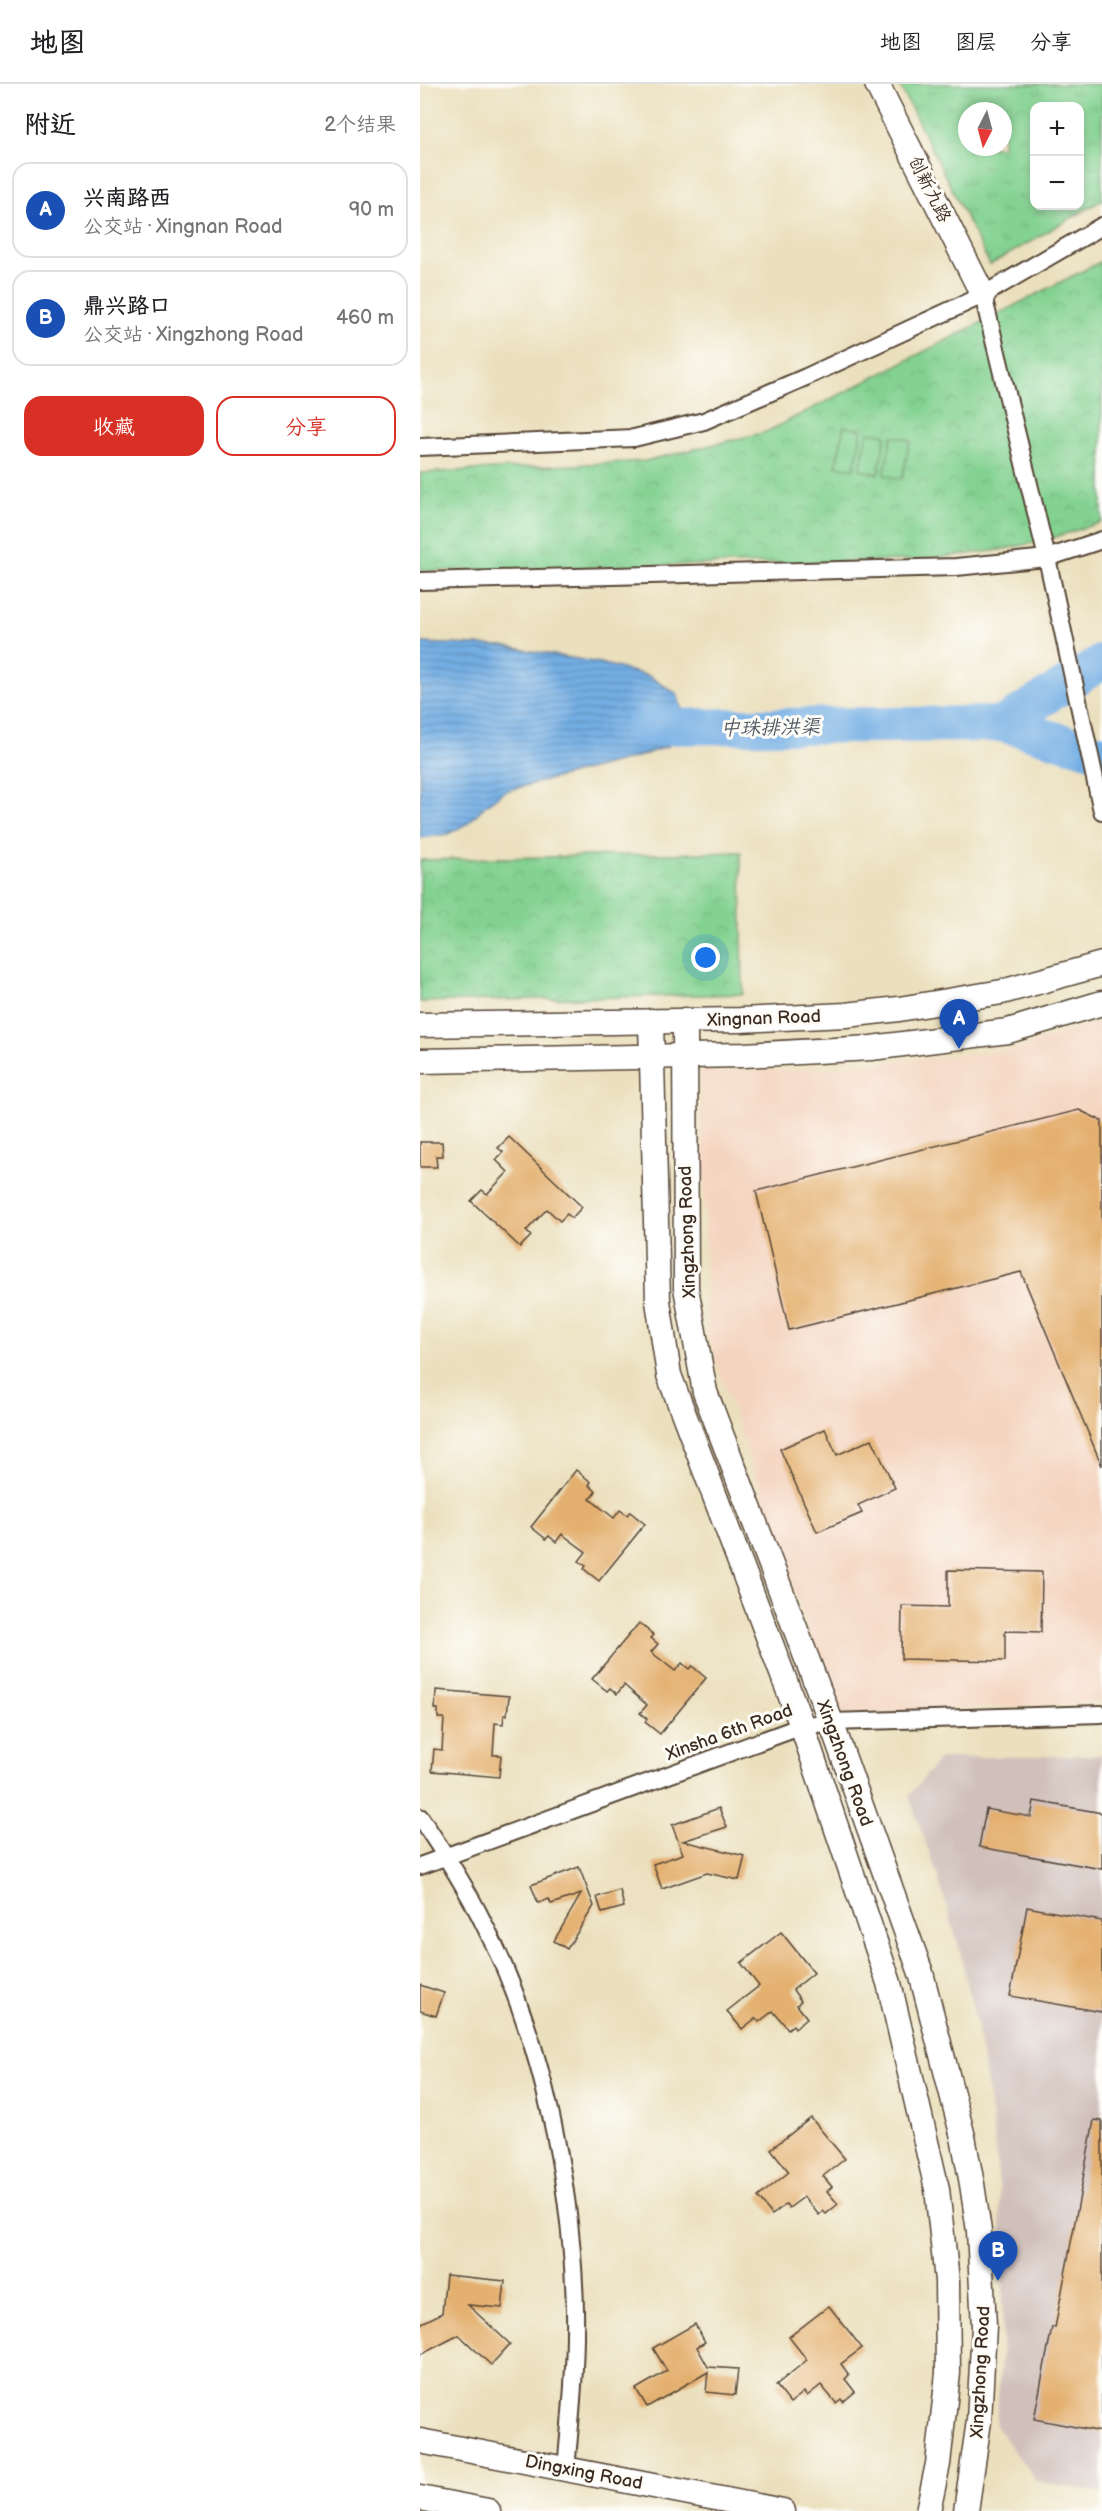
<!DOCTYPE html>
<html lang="zh">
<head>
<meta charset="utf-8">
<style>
  body { margin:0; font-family:"Balsamiq Sans","LXGW WenKai TC",sans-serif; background:#f6f6f6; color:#202124 }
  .controls { position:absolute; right:18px; top:18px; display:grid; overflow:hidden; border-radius:12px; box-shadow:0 3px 9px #0003 }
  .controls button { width:54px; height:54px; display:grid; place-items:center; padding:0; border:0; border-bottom:2px solid #e0e0e0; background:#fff; color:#202124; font:30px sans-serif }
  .compass { position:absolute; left:538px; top:18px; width:54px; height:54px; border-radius:50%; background:#fff; box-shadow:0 3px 9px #0003; rotate:186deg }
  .you { position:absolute; left:286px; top:874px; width:21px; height:21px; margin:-15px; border:4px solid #fff; border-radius:50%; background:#1a73e8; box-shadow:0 0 0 9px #1a73e833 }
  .badge { display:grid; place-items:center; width:39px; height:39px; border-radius:50%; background:#d93025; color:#fff; font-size:20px; font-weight:700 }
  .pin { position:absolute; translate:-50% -50px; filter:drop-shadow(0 2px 3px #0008) }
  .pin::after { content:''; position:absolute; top:32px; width:21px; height:18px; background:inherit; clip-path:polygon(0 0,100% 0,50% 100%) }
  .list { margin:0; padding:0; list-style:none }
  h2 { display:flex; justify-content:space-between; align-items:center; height:78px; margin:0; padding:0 24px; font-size:26px }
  h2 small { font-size:20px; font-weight:400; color:#757577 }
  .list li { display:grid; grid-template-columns:39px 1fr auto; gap:18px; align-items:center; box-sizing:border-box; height:96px; margin:0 12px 12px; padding:0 12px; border:2px solid #e0e0e0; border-radius:18px }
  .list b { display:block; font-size:22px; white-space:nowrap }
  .list p { margin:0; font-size:20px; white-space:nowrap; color:#757577 }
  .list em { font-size:20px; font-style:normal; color:#757577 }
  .actions { display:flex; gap:12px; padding:18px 24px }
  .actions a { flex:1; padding:14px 0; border:2px solid #d93025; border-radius:18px; text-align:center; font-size:21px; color:#d93025 }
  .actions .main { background:#d93025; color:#fff }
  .map { position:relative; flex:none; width:682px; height:2427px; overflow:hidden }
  header { display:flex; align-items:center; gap:36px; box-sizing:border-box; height:84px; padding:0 30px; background:#fff; border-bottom:2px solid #e0e0e0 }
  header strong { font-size:28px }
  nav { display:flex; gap:33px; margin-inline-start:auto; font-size:21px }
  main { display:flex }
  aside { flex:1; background:#fff }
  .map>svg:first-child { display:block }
</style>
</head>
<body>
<header>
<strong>地图</strong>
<nav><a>地图</a><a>图层</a><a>分享</a></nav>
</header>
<main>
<aside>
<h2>附近<small>2个结果</small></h2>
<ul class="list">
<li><span class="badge" style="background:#1a4fb4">A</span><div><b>兴南路西</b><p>公交站 · Xingnan Road</p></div><em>90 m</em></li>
<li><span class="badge" style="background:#1a4fb4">B</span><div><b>鼎兴路口</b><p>公交站 · Xingzhong Road</p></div><em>460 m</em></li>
</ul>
<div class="actions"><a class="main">收藏</a><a>分享</a></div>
</aside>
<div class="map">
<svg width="682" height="2427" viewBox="0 0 682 2427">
  <defs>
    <pattern id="grass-tufts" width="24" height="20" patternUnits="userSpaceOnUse" patternTransform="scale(1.5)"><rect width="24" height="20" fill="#83d291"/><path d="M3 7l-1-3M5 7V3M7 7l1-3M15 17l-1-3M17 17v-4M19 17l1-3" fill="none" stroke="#72b47d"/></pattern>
    <pattern id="park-crowns" width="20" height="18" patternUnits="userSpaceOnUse" patternTransform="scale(1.5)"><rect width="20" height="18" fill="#83d291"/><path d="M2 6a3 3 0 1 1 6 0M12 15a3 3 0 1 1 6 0" fill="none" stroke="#72b47d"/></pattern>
    <pattern id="water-rules" width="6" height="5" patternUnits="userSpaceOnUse" patternTransform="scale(1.5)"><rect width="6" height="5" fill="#73aee4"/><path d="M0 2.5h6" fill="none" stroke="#608eb8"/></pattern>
  </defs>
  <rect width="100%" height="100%" fill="#fdfcf7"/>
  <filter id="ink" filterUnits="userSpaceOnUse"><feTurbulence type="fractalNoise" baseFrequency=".0167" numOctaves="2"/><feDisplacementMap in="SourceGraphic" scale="12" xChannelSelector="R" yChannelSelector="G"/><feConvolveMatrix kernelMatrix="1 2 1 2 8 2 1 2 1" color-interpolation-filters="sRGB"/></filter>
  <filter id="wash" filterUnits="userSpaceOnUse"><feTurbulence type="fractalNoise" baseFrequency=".008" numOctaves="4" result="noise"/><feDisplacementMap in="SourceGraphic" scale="24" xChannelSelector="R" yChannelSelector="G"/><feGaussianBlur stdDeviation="1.35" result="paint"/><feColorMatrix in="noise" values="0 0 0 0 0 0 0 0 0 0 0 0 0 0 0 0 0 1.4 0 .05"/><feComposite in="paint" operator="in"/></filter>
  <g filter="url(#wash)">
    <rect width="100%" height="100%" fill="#ebe0be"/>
    <path fill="#f4d4bf" d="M682 937V1618L417 1630 288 1253 280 986H379L592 966Z"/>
    <path fill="#d0c0bb" d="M682 1671V2409L616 2397 576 2342 582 2261 583 2181 579 2101 570 2021 557 1942 539 1864 516 1787 489 1712 520 1674Z"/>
    <path fill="url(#grass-tufts)" stroke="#5f7e58" stroke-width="1.5" fill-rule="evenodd" d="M479 0H682V116L570 181ZM614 22H660V122H614ZM547 27H583V63H547Z"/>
    <g fill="url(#park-crowns)" stroke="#5f7e58" stroke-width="1.5">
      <path d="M682 177V438L623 457 574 467 497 476 0 487V389L225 377 346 348Z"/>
      <path d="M321 768 323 910 0 918V776Z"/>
    </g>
    <g fill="#83d291" stroke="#5f7e58" stroke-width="1.5">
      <path d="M424 342 442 346 434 385 416 382Z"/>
      <path d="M448 348 466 351 458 390 440 386Z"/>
      <path d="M472 352 490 356 482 395 464 391Z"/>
    </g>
    <path fill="url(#water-rules)" stroke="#576c81" stroke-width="1.5" d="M0 559 82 562 180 579 229 592 257 610 268 642 248 662 214 674 85 707 65 722 47 740 28 750 0 754Z"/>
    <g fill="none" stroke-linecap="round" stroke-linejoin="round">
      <g stroke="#73aee4" stroke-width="36">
        <path d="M582 640 682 669"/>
        <path d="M221 643 582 640 682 578"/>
      </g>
    </g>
    <g id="blocks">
      <g fill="#e4b06f">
        <path d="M659 1026 682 1037V1382L601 1188 369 1246 336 1107Z"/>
        <path d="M89 1053 162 1123 152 1134 147 1130 140 1137 127 1125 106 1147 111 1152 100 1163 51 1117 62 1106 67 1110 88 1088 76 1076 83 1068 78 1064Z"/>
        <path d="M0 1058H22L23 1072H16L17 1083H0Z"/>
        <path d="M405 1345 417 1371 452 1355 475 1404 438 1421 442 1429 397 1448 360 1365Z"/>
        <path d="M156 1386 171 1398 169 1401 176 1407 170 1415 194 1434 200 1426 207 1431 210 1428 225 1440 179 1497 164 1485 166 1482 159 1477 166 1468 142 1450 136 1458 129 1452 126 1455 111 1443Z"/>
        <path d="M528 1486 622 1488 621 1548 585 1547V1577L481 1575 482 1522 528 1523Z"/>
        <path d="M219 1539 234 1551 231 1554 238 1560 231 1568 255 1587 262 1579 269 1585 272 1582 286 1594 240 1650 225 1638 227 1635 220 1629 227 1621 204 1601 197 1610 190 1604 187 1607 172 1595Z"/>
        <path d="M16 1606 89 1612 87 1631H84L83 1640 75 1639 73 1671H81L79 1693 12 1687 14 1665 22 1666 24 1634H18V1625H15Z"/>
        <path d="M614 1717 682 1729V1785L559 1763 566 1725 611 1733Z"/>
        <path d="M299 1724 307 1743 263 1757 325 1772 319 1796 287 1789 242 1805 233 1780 263 1770 252 1741Z"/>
        <path d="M159 1783 174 1822 147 1865 134 1857 161 1810 131 1820 129 1815 118 1819 111 1801Z"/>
        <path d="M200 1806 204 1823 182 1829 177 1813Z"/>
        <path d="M607 1823 682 1837V1928L590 1912Z"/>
        <path d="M361 1848 394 1889 373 1906 381 1917 377 1921 387 1934 375 1944 373 1941 368 1945 353 1927 339 1938 336 1934 322 1945 307 1927 339 1902 321 1879Z"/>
        <path d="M0 1901 24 1909 16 1932 0 1927Z"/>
        <path d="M391 2034 425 2075 403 2092 412 2103 407 2107 418 2120 406 2130 403 2127 399 2131 384 2113 369 2124 366 2120 352 2131 338 2113 369 2088 351 2065Z"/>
        <path d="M674 2036 682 2037V2348L614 2335 632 2243 635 2244Z"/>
        <path d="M26 2191 85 2197 82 2224 48 2221 90 2260 71 2281 39 2251 0 2271V2240L22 2229Z"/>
        <path d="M409 2222 442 2264 421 2280 429 2291 425 2295 435 2308 423 2318 421 2315 416 2319 401 2301 387 2312 384 2308 370 2319 356 2301 387 2276 369 2253Z"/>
        <path d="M275 2240 285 2258 277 2263 288 2283 318 2285 315 2311 286 2308 288 2288 227 2323 216 2305 247 2287 233 2264Z"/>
      </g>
    </g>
  </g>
  <g filter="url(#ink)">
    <use href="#blocks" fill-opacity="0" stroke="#554536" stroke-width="1.5"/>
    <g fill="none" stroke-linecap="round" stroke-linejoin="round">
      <defs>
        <g id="street">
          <path d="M563 211 627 474 682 727"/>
          <path d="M0 363 214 354 284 337 386 293 563 211 682 142"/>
          <path d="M0 497 536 483 627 474 682 456"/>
          <path d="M0 1733C23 1767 45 1801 63 1838 122 1952 152 2099 155 2226 156 2279 151 2332 146 2385"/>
          <path d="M0 1782 382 1642 411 1638 682 1630"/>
        </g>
        <g id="secondary">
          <path d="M457 0 563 211"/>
          <path d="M265 936 266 1204 285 1308 411 1638 501 1889 543 2053 552 2100 559 2147 564 2242 559 2337 546 2427"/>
          <path d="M231 937 238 1217 249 1291 382 1642 469 1899 517 2105 527 2197 528 2289 518 2380 508 2427"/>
          <path d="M0 941 320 936 426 931 479 925 582 908 682 880"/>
          <path d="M0 977 324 971 451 964 588 947 682 919"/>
          <path d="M0 2357 363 2427"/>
          <path d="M0 2414 68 2427"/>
        </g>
      </defs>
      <use href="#street" stroke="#554536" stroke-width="20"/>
      <use href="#secondary" stroke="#554536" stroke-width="27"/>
      <use href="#street" stroke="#fff" stroke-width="16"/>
      <use href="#secondary" stroke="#fff" stroke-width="24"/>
    </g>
  </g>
  <g text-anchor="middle" stroke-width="6" stroke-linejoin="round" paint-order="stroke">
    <g font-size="18" fill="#3b2a1e" stroke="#fdfcf7">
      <text transform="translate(510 105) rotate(63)" y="6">创新九路</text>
      <text transform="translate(344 934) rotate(-2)" y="6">Xingnan Road</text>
      <text transform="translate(267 1148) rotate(-92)" y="6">Xingzhong Road</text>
      <text transform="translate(309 1648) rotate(-20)" y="6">Xinsha 6th Road</text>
      <text transform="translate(425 1679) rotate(70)" y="6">Xingzhong Road</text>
      <text transform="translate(560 2288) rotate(-87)" y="6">Xingzhong Road</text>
      <text transform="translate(164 2388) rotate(11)" y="6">Dingxing Road</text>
    </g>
    <g font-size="20" font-style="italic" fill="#4f5863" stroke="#fdfcf7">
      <text transform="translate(350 643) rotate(-1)" y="7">中珠排洪渠</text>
    </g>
  </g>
</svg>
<div class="controls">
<button>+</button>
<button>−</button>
</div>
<svg class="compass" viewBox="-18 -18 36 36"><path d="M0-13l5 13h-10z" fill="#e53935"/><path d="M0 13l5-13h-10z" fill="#757577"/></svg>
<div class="you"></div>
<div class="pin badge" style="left:539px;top:965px;background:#1a4fb4">A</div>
<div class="pin badge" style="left:578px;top:2197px;background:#1a4fb4">B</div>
</div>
</main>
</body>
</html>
